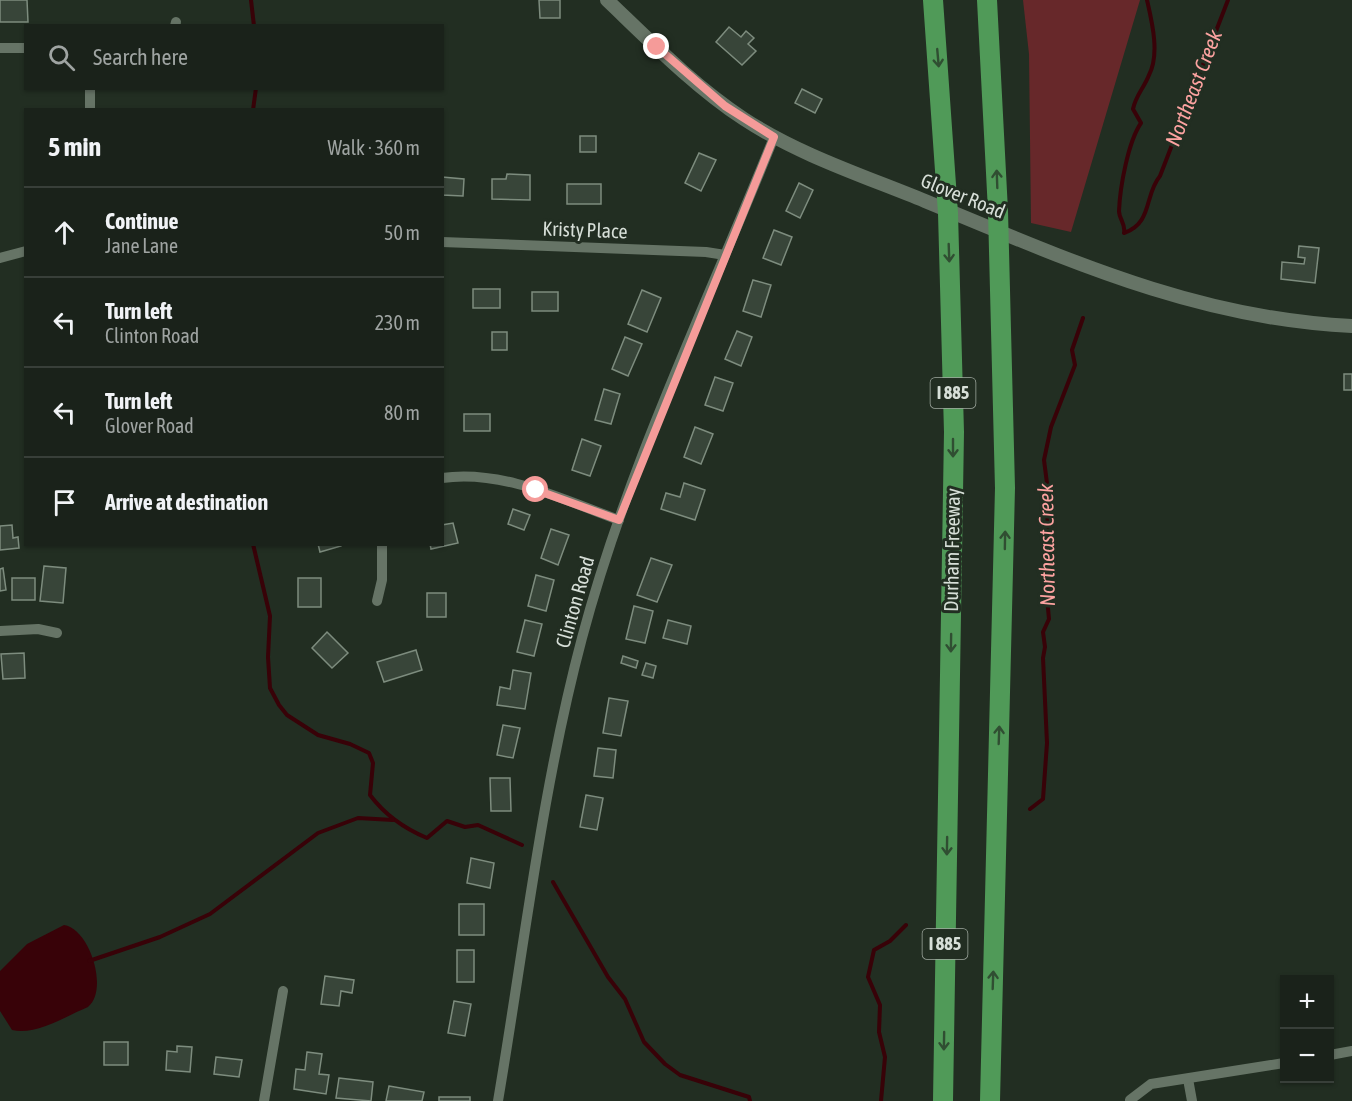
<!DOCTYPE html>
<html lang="en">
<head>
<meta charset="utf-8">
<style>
  body { margin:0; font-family:"Asap Condensed",sans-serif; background:#272f27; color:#f1f3f6 }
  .controls { position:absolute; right:18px; bottom:18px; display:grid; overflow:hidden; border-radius:0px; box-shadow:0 2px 4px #0004 }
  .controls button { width:54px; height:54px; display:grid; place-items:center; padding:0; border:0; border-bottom:2px solid #383f39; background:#1a221a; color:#f1f3f6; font:30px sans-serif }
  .stop { position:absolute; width:18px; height:18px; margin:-14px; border:4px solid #f59b99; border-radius:50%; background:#fff }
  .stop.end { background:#f59b99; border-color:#fff; box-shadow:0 2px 6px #0008 }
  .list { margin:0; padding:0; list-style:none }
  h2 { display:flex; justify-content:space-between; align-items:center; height:78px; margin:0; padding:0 24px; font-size:26px }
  h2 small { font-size:20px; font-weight:400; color:#9fa4a2 }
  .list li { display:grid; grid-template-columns:39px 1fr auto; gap:18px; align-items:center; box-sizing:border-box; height:90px; padding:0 24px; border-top:2px solid #383f39 }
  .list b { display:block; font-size:22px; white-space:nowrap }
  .list p { margin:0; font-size:20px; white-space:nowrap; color:#9fa4a2 }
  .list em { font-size:20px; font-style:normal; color:#9fa4a2 }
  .icon { flex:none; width:33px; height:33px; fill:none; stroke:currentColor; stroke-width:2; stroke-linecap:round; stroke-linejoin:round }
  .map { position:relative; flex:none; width:1352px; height:1101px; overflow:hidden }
  .search { position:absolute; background:#1a221a; box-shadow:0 2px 4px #0004; left:24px; top:24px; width:420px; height:66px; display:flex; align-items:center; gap:15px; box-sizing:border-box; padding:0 21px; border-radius:0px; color:#9fa4a2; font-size:22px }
  .panel { position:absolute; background:#1a221a; box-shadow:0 2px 4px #0004; left:24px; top:108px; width:420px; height:438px; border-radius:0px }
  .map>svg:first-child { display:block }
</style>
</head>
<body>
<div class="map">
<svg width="1352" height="1101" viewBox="0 0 1352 1101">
  <rect width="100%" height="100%" fill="#222e22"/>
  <path fill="#67282a" d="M1023 0H1140L1071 232 1031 223 1029 54Z"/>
  <path fill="#380208" d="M64 925C90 929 109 990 88 1007 66 1016 36 1036 12 1030L0 1011V971L27 944Z"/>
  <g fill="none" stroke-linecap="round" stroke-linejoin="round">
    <g stroke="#380208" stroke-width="4">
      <path d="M251 0 254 26"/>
      <path d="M1147 0C1152 22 1160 54 1149 75 1144 88 1136 95 1133 109L1141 123C1128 142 1120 187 1119 211 1119 219 1126 224 1124 233 1153 223 1144 195 1160 176L1228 0"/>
      <path d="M253 110 256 88"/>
      <path d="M253 544 270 616 268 657 270 688 279 705 287 715 318 735 350 744 369 753 373 763 370 795C385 815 403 828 427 838L447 821 465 827 478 825 522 845"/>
      <path d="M1030 809 1043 799 1047 743 1043 658 1045 647 1043 632 1049 619 1044 565 1049 499 1044 460 1051 427 1075 365 1072 350 1083 318"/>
      <path d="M553 882 608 977 625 999 644 1042 665 1064 680 1075 749 1097 750 1101"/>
      <path d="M89 961 160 937 210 914 318 833 358 818 393 820"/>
      <path d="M881 1101 885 1057 879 1032 880 1005 868 977 874 950 890 941 906 925"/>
    </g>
  </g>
  <g fill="#384539" stroke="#7d8c7e" stroke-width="1.5">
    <path d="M0 0H27L28 22H0Z"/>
    <path d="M539 0H560V18H540Z"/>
    <path d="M729 27 741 37 746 31 754 38 748 44 756 51 742 65 716 42Z"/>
    <path d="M802 89 822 99 815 113 795 103Z"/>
    <rect x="580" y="136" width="16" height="16"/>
    <path d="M699 153 716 160 701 191 685 183Z"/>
    <path d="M507 174 530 175V200L492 199V179H506Z"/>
    <path d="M442 177 464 179 463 196 442 195Z"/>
    <path d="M799 183 813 190 800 218 786 211Z"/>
    <rect x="567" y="184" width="34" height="20"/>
    <path d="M774 230 792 237 781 265 763 258Z"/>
    <path d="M1299 246 1319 248 1315 283 1281 279 1282 262 1304 264 1305 258 1298 257Z"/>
    <path d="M753 280 771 285 761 317 743 311Z"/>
    <rect x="473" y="289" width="27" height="19"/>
    <path d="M642 290 661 298 647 332 628 324Z"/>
    <rect x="532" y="292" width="26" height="19"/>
    <path d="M737 331 752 337 741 366 725 359Z"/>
    <rect x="492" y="332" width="15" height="18"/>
    <path d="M625 337 642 344 628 376 612 369Z"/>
    <rect x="1344" y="374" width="8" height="16"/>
    <path d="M715 377 733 383 723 411 705 405Z"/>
    <path d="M604 389 620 394 611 424 595 420Z"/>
    <rect x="464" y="414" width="26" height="17"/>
    <path d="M695 427 713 434 701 464 684 457Z"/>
    <path d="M582 439 601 446 590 476 572 470Z"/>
    <path d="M684 483 705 490 695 520 661 509 666 493 680 497Z"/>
    <path d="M513 509 530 515 524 530 508 524Z"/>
    <path d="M453 523 458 543 431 549 430 544H442V525Z"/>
    <path d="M12 525 13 538 18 537 19 548 0 550V526Z"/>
    <path d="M551 529 569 535 558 565 541 558Z"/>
    <path d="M318 544H341V546L320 552Z"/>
    <path d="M651 558 672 565 657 602 637 595Z"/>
    <path d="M44 566 66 568 63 603 40 601Z"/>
    <path d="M3 568 6 590 0 591V569Z"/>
    <path d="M536 575 554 580 546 611 528 606Z"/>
    <rect x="12" y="578" width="23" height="22"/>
    <rect x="298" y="578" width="23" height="29"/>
    <rect x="427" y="593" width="19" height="24"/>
    <path d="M634 606 653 611 645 643 626 639Z"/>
    <path d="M525 620 542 624 534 656 517 652Z"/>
    <path d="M668 620 691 626 687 644 663 638Z"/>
    <path d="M327 632 348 653 332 668 312 648Z"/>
    <path d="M416 650 422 670 384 682 377 662Z"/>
    <path d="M24 653 25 678 3 679 1 654Z"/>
    <path d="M623 656 638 661 636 668 621 663Z"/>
    <path d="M646 663 656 666 653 678 642 675Z"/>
    <path d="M513 670 531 673 525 709 497 705 500 687 510 689Z"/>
    <path d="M609 698 628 701 621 736 603 733Z"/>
    <path d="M503 725 520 728 513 758 497 755Z"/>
    <path d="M598 748 616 750 613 778 594 776Z"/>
    <path d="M490 778H510L511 811H491Z"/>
    <path d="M586 795 603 798 597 830 580 827Z"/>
    <path d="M471 858 494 863 490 888 467 883Z"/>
    <rect x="459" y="904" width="25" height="31"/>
    <rect x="457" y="950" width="17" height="32"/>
    <path d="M325 976 354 980 352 993 341 991 339 1006 321 1004Z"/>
    <path d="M454 1001 471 1004 465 1036 448 1033Z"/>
    <rect x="104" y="1042" width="24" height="23"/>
    <path d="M177 1046 192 1047 190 1072 166 1070 167 1051 177 1052Z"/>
    <path d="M307 1052 322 1054 319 1074 329 1075 326 1094 294 1089 296 1069 305 1070Z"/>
    <path d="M216 1057 242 1060 239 1077 214 1074Z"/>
    <path d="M339 1078 373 1082 371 1101 336 1098Z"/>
    <path d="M389 1086 424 1092 422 1101H386Z"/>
    <rect x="439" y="1097" width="31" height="4"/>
  </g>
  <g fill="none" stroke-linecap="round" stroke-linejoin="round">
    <g stroke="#667466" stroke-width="10">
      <path d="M175 26 176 22"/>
      <path d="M0 48H26"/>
      <path d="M90 110V88"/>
      <path d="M442 242 706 252 725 255"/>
      <path d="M0 258 26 251"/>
      <path d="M442 478C502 469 564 500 619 520"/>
      <path d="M377 601 382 580V544"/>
      <path d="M0 631 38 629 57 633"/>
      <path d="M1330 1055 1352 1051"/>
      <path d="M1188 1079 1192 1101"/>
      <path d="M1130 1100 1151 1084 1284 1063"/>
      <path d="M264 1101 283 991"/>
      <path d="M498 1101C524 948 542 788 582 638 628 465 708 302 774 137"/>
    </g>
    <path stroke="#667466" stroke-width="14" d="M607 0C650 41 694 86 744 119 799 155 864 176 925 201 1066 259 1197 319 1352 326"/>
    <g stroke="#509a58" stroke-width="20">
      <path d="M933 0 948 213 954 432 943 1101"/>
      <path d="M987 0 998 211 1005 488 990 1101"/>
    </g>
  </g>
  <defs><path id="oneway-shaft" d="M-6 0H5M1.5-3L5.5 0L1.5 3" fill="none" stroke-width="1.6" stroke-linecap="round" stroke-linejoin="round" transform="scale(1.5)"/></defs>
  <g stroke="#304e32">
    <use href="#oneway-shaft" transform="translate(938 58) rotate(85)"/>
    <use href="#oneway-shaft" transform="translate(997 179) rotate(-92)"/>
    <use href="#oneway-shaft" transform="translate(949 253) rotate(88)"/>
    <use href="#oneway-shaft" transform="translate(953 448) rotate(90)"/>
    <use href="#oneway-shaft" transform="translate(1005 540) rotate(-89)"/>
    <use href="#oneway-shaft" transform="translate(951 643) rotate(91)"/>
    <use href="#oneway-shaft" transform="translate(999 735) rotate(-88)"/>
    <use href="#oneway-shaft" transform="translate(947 846) rotate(91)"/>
    <use href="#oneway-shaft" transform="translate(993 980) rotate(-88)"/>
    <use href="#oneway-shaft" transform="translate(944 1041) rotate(91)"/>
  </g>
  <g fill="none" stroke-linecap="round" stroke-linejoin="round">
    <path stroke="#f59b99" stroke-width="8" d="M536 490 619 520 774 137 725 106 657 47"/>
  </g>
  <g text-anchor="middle" stroke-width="6" stroke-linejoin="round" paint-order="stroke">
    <g fill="#222e22" stroke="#a1aaa1" stroke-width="1.5">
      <rect x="930.5" y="378" width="45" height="30" rx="4.5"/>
      <rect x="922.5" y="929" width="45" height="30" rx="4.5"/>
    </g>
    <g font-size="18" font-weight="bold" fill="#d7dfd8">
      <text x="953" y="399">I 885</text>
      <text x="945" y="950">I 885</text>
    </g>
    <g font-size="20" fill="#d7dfd8" stroke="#222e22">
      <text transform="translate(963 196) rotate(22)" y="7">Glover Road</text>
      <text transform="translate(585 230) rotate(2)" y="7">Kristy Place</text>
      <text transform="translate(952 550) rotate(-89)" y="7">Durham Freeway</text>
      <text transform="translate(575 602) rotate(-74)" y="7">Clinton Road</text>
    </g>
    <g font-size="21" font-style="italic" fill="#fda3a1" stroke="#222e22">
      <text transform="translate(1194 88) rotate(-69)" y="7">Northeast Creek</text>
      <text transform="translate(1047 545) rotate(-91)" y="7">Northeast Creek</text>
    </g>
  </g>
</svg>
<div class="controls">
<button>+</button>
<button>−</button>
</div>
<div class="stop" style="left:536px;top:490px"></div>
<div class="stop end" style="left:657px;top:47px"></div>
<div class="search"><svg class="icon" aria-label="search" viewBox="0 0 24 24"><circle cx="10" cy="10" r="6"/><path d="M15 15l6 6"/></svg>Search here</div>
<section class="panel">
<h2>5 min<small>Walk · 360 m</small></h2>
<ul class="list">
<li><svg class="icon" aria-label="ahead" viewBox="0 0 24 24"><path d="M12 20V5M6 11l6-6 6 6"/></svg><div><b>Continue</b><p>Jane Lane</p></div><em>50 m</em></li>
<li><svg class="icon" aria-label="left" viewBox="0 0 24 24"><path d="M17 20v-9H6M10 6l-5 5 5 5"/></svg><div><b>Turn left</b><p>Clinton Road</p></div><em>230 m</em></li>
<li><svg class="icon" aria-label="left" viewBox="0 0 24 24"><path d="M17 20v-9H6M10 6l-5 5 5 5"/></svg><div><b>Turn left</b><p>Glover Road</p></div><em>80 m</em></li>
<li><svg class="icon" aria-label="arrive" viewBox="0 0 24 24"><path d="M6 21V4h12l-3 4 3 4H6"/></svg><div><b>Arrive at destination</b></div></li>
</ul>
</section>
</div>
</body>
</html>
